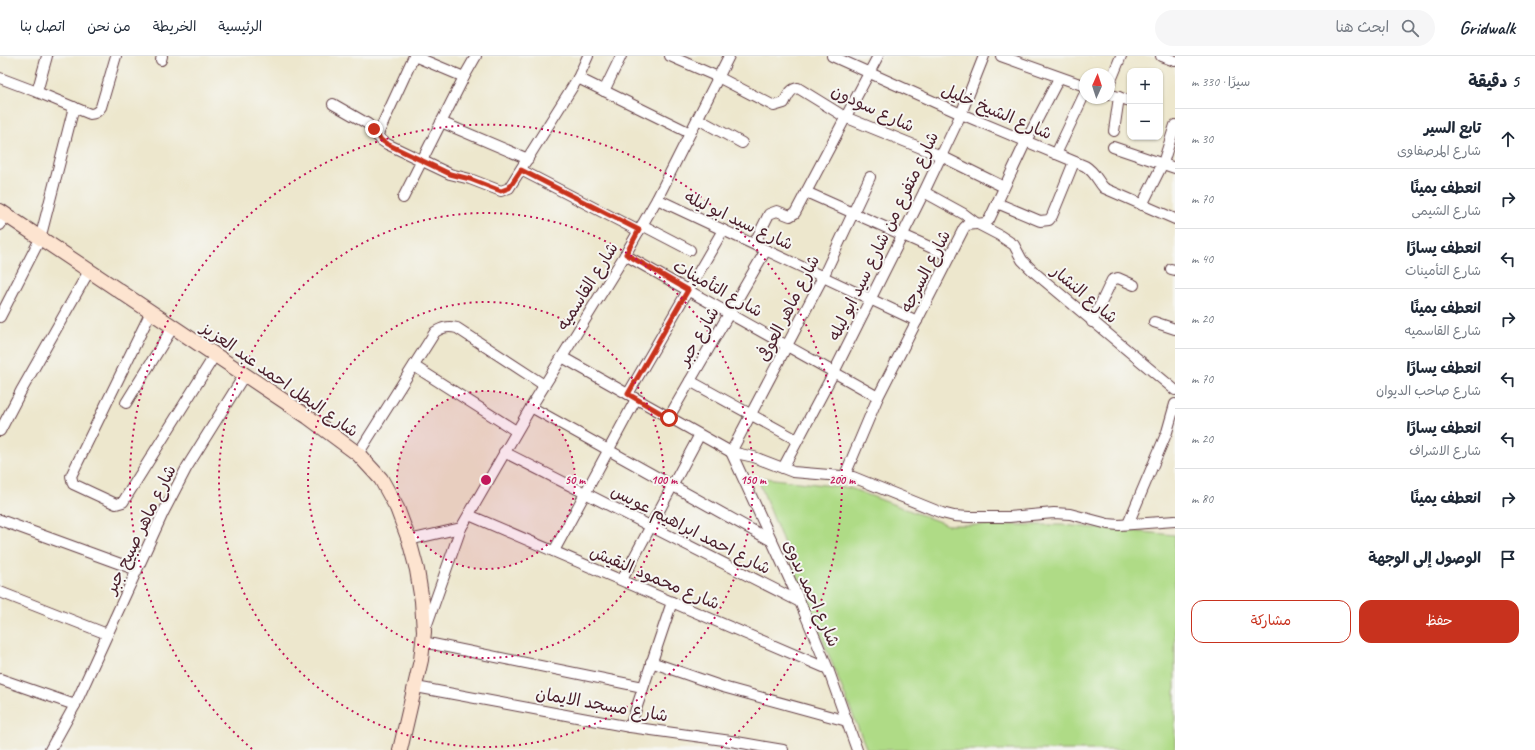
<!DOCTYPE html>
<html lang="ar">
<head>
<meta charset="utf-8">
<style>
  body { margin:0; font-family:Caveat,"Playpen Sans Arabic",sans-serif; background:#f6f6f7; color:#1f2937; direction:rtl }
  .controls { position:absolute; right:12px; top:12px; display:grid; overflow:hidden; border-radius:8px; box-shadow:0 1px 3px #0004 }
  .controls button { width:36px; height:36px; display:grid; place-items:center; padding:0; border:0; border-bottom:1px solid #e0e1e3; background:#fff; color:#1f2937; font:20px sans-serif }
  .compass { position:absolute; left:1079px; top:12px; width:36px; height:36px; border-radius:50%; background:#fff; box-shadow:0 1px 3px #0004; rotate:3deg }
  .stop { position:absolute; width:12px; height:12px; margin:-9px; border:3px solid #c8321e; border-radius:50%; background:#fff }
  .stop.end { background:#c8321e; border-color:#fff; box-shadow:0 1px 4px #0008 }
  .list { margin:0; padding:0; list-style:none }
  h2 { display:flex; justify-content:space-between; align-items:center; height:52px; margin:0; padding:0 16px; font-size:17px }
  h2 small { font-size:13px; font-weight:400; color:#747a83 }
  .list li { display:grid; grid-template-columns:26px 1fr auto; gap:12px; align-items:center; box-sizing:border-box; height:60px; padding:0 16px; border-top:1px solid #e0e1e3 }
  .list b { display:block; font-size:15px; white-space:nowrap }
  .list p { margin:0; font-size:13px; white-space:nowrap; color:#747a83 }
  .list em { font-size:13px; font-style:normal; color:#747a83 }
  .actions { display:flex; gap:8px; padding:12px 16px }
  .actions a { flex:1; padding:9px 0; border:1px solid #c8321e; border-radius:12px; text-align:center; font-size:14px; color:#c8321e }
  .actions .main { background:#c8321e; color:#fff }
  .icon { flex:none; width:22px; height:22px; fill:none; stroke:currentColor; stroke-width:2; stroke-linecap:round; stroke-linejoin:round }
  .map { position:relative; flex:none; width:1175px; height:694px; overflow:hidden; direction:ltr }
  header { display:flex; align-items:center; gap:24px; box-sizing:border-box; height:56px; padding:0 20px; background:#fff; border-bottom:1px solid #e0e1e3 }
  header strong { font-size:19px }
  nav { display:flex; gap:22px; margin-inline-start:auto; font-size:14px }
  .search { width:280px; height:36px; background:#f6f6f7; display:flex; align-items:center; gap:10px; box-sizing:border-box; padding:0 14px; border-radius:22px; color:#747a83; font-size:15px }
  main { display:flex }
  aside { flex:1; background:#fff }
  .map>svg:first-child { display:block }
</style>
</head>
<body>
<header>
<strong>Gridwalk</strong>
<div class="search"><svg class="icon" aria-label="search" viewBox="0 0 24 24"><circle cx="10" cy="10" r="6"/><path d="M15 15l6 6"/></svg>ابحث هنا</div>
<nav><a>الرئيسية</a><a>الخريطة</a><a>من نحن</a><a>اتصل بنا</a></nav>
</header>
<main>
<aside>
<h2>5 دقيقة<small>سيرًا · 330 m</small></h2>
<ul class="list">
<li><svg class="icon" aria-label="ahead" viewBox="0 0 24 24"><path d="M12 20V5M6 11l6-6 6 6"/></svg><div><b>تابع السير</b><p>شارع المرصفاوى</p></div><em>30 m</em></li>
<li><svg class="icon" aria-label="right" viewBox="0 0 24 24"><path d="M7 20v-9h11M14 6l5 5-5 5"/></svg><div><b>انعطف يمينًا</b><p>شارع الشيمى</p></div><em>70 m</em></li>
<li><svg class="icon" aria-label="left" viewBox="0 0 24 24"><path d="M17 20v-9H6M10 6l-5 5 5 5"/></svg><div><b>انعطف يسارًا</b><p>شارع التأمينات</p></div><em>40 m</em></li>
<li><svg class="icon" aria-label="right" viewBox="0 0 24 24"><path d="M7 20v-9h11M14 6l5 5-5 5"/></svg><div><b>انعطف يمينًا</b><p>شارع القاسميه</p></div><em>20 m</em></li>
<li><svg class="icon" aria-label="left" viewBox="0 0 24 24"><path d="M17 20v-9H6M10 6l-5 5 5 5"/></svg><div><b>انعطف يسارًا</b><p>شارع صاحب الديوان</p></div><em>70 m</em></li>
<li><svg class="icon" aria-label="left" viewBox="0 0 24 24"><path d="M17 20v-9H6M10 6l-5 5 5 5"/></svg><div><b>انعطف يسارًا</b><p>شارع الاشراف</p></div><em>20 m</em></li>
<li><svg class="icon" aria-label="right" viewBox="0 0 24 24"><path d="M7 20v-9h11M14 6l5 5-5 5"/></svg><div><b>انعطف يمينًا</b></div><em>80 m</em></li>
<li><svg class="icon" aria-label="arrive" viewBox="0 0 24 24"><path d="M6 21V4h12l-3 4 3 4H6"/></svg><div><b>الوصول إلى الوجهة</b></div></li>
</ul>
<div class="actions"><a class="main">حفظ</a><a>مشاركة</a></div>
</aside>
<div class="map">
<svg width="1175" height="694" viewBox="0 0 1175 694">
  <rect width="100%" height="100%" fill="#f6f6f2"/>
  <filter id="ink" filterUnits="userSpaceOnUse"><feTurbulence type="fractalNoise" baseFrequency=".025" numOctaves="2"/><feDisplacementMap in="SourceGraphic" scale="8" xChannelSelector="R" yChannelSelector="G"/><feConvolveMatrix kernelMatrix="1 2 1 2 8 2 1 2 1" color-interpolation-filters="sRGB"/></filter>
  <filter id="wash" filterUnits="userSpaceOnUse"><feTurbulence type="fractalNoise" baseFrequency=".012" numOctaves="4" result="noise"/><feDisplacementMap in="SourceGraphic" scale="16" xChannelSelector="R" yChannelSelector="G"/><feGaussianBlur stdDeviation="0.9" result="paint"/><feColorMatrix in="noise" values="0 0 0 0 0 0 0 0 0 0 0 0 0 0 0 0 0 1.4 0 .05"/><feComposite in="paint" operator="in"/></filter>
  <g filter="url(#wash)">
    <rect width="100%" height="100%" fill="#ede7cd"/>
    <path fill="#afdb86" stroke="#7c7d58" d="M757 421 850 432 948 469H1062L1175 479V694H867Z"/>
  </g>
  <g filter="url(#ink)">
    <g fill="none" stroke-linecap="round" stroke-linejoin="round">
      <defs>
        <g id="minor">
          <path d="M414 0 464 21"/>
          <path d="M670 0 718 21 774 50 784 47C788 40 790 33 798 32L845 61 941 100 1004 131"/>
          <path d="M832 0 961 58 1085 110C1095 116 1097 124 1104 132L1175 163"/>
          <path d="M1001 0 1085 30"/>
          <path d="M1161 0 1175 5"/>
          <path d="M161 4 162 0"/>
          <path d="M0 22 37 36 90 58C95 58 98 56 101 51L116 0"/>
          <path d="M578 22 690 77"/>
          <path d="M1109 29 1121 0"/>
          <path d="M604 35 621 0"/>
          <path d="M37 36 47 0"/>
          <path d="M1109 38 1130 45"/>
          <path d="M333 48 368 68 381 84 387 88 450 118 470 123 501 135 509 132 578 22 588 0"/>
          <path d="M698 63 742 87"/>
          <path d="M441 66 528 103"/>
          <path d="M1114 75 1119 41"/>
          <path d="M377 80 414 0"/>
          <path d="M1113 91 1175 112"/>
          <path d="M1056 98 1085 37"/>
          <path d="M521 114 639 175"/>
          <path d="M806 136 950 200"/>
          <path d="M924 136 964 158 976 167 999 179 1014 189 1022 204 1034 216 1175 334"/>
          <path d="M403 142 464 21 476 0"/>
          <path d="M657 143 917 265"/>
          <path d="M997 147 1040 165 1049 164 1052 160 1074 106"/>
          <path d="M1142 149 1163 107 1175 69"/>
          <path d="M0 169 5 160"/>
          <path d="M642 169 690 194"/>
          <path d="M754 188 769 158 777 155 790 160 795 157 878 0"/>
          <path d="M625 199 878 341"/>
          <path d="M1171 213 1175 214"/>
          <path d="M151 256 71 420 73 428 116 448 123 446 215 299"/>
          <path d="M0 261 40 183 74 51"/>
          <path d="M1092 266 1112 224 1118 222 1134 229"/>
          <path d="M1154 266 1175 273"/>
          <path d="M562 301 731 396 754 401 793 416 853 421 942 457 954 460 969 461H1009L1054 457 1070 458 1108 468 1119 469 1175 465"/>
          <path d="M414 310 516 375"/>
          <path d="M690 325 797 384"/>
          <path d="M628 338 723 174"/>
          <path d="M126 347 173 271"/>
          <path d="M531 351 772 485"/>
          <path d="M669 361 766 194"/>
          <path d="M0 375 21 335 89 215"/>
          <path d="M504 396 800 546"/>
          <path d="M731 396 800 546 828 613 857 694"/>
          <path d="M731 396 823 221 870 121"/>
          <path d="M358 398 435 276C443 271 448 270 457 272L544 329"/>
          <path d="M783 412 834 316 924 136 961 58 984 0"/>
          <path d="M845 419 878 341 964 172 967 169 985 167 989 164 1026 85 1059 22"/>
          <path d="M469 459 828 613"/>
          <path d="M0 464 137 514"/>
          <path d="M1128 468 1167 376 1175 348"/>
          <path d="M409 484 461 472"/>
          <path d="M554 495 636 343"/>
          <path d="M622 524 699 380"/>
          <path d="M0 536 107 578"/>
          <path d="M426 571 461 472 531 351 625 199 657 143 729 0"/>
          <path d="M423 586 643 631"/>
          <path d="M651 606 723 631 847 665"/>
          <path d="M0 623 75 649"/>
          <path d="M416 631 630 671 731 685 783 694"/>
          <path d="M630 671 672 546"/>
          <path d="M50 694 75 649 163 457 187 411 245 318"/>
        </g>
        <path id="secondary" d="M0 155 308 361 358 398 381 423 397 452 409 484 417 514 422 545 424 576 421 604 400 694"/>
      </defs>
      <use href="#minor" stroke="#623d43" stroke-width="12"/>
      <use href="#secondary" stroke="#623d43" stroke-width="16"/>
      <use href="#minor" stroke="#fff" stroke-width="10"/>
      <use href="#secondary" stroke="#fde4d0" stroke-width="14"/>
    </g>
  </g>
  <g fill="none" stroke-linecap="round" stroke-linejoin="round" filter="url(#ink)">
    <path stroke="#c8321e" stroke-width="5" d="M374 73 381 84 387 88 450 118 470 123 501 135 509 132 521 114 639 174 626 198 688 234 628 338 669 362"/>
  </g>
  <circle cx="486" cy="424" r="89" fill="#c2185b" fill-opacity=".12"/>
  <g fill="none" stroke="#c2185b" stroke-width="2" stroke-dasharray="2 4">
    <circle cx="486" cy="424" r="89"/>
    <circle cx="486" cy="424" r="178"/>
    <circle cx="486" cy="424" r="267"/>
    <path d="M252 693A356 356 0 1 1 720 693"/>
  </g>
  <g text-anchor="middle" stroke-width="4" stroke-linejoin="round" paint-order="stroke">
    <g font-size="17" fill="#4a1f2b" stroke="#f6f6f2">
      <text transform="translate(873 52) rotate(25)" y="6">شارع سودون</text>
      <text transform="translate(997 55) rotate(23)" y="6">شارع الشيخ خليل</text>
      <text transform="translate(739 164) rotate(25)" y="6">شارع سيد ابو ليله</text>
      <text transform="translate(883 180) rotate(-64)" y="6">شارع متفرع من شارع سيد ابو ليله</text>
      <text transform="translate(925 215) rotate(-63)" y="6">شارع السرجه</text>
      <text transform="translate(587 230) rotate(-58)" y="6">شارع القاسميه</text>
      <text transform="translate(718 232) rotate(29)" y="6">شارع التأمينات</text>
      <text transform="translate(1085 238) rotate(40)" y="6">شارع النشار</text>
      <text transform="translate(788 252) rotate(-63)" y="6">شارع ماهر العوفى</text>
      <text transform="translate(698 280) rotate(-60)" y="6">شارع جبر</text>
      <text transform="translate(280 323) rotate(35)" y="6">شارع البطل احمد عبد العزيز</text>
      <text transform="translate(140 473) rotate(-64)" y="6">شارع ماهر صبيح جبر</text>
      <text transform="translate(691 473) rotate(27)" y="6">شارع احمد ابراهيم عويس</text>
      <text transform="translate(655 521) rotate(23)" y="6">شارع محمود النقيش</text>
      <text transform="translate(812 537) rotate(66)" y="6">شارع احمد بدوى</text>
      <text transform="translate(602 648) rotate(10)" y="6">شارع مسجد الايمان</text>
    </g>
  </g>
  <circle cx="486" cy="424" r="6" fill="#c2185b" stroke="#f6f6f2" stroke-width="2"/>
  <g font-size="12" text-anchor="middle" font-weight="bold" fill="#c2185b" stroke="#f6f6f2" stroke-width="4" stroke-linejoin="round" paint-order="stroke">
    <text x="575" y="428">50 m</text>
    <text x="664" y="428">100 m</text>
    <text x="753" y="428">150 m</text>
    <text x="842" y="428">200 m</text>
  </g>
</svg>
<div class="controls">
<button>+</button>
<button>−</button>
</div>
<svg class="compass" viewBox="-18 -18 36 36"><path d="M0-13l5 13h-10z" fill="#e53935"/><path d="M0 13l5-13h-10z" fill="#747a83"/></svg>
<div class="stop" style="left:669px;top:362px"></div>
<div class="stop end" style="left:374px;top:73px"></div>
</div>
</main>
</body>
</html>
